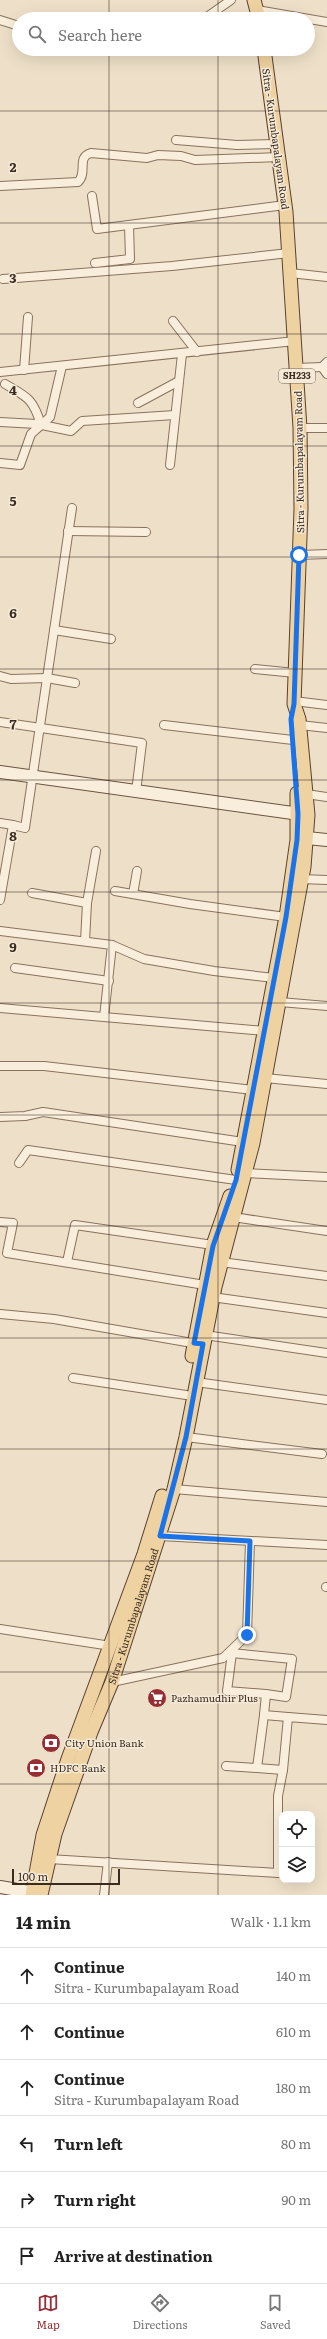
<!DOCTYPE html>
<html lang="en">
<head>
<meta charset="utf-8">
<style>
  body { margin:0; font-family:Literata,serif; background:#f6f6f6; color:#222 }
  .controls { position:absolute; right:12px; bottom:12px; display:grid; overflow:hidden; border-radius:8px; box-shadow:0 4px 16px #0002 }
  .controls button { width:36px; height:36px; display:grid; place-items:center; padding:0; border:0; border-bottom:1px solid #e0e0e0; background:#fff; color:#222; font:20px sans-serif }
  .scale { position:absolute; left:12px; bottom:10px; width:108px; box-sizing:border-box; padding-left:4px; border:2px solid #3a2b20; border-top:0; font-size:11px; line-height:14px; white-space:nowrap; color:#3a2b20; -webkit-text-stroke:3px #f5ead7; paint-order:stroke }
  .stop { position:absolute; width:12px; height:12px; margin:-9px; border:3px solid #1a73e8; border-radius:50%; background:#fff }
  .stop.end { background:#1a73e8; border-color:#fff; box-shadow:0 1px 4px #0008 }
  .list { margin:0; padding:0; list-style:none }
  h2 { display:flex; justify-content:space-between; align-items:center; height:52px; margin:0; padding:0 16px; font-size:17px }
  h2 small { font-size:13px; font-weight:400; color:#767676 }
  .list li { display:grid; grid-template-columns:26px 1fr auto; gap:12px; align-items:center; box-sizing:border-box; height:56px; padding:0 16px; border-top:1px solid #e0e0e0 }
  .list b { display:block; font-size:15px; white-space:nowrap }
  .list p { margin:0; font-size:13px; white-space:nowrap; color:#767676 }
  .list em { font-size:13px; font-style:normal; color:#767676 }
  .icon { flex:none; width:22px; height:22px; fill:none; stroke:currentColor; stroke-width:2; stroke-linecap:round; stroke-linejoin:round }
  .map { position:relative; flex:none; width:327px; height:1895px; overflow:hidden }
  .search { position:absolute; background:#fff; box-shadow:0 4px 16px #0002; left:12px; right:12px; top:12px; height:44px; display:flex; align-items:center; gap:10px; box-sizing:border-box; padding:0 14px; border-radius:22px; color:#767676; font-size:15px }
  .sheet { height:388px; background:#fff }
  nav { display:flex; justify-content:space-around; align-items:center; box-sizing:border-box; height:56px; border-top:1px solid #e0e0e0; background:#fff; font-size:11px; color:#767676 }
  nav a { display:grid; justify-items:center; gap:2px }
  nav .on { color:#972e36 }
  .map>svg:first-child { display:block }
</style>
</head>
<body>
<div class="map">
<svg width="327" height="1895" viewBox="0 0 327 1895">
  <rect width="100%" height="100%" fill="#eee0c8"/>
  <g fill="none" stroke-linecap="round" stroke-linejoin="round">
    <defs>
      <g id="street">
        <path d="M257 10 327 22"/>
        <path d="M204 19 231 0"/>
        <path d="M0 20 19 26"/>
        <path d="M176 140 237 145 277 144"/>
        <path d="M0 186 78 182C88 173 76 157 91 153L147 158 158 155 181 156 195 160 279 157"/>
        <path d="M92 196 97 229 285 205"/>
        <path d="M95 263 130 259 129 225"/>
        <path d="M290 273 327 277"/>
        <path d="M3 279 172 266 289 253"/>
        <path d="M173 321 197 352"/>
        <path d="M327 362 322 367 327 374"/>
        <path d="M296 368 322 367"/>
        <path d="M24 370 28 317"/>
        <path d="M0 372 295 341"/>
        <path d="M5 384C27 397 33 398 41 425"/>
        <path d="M138 403 179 381"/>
        <path d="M0 422 37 424 71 431 82 421 175 415"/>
        <path d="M300 428H327"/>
        <path d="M0 463 20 465 31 434 50 417 62 366"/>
        <path d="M170 465 182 354"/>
        <path d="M68 531 146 532"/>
        <path d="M299 555 327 554"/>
        <path d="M54 630 111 639"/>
        <path d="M255 669 295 673"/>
        <path d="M0 676 11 679 47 678 75 683"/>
        <path d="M294 701 327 705"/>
        <path d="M0 722 142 743 136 792"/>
        <path d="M164 725 293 740"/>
        <path d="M300 725 327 728"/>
        <path d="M306 794 327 797"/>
        <path d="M0 823 13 825 0 900"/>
        <path d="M13 825 25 828 72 508"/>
        <path d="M301 879 327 880"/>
        <path d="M115 891 190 904 286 917"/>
        <path d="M32 893 87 903"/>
        <path d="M133 894 137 871"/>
        <path d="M0 931 112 945 104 1017"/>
        <path d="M85 941 87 903 96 851"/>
        <path d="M112 945 144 959 214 971 274 978"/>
        <path d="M15 968 109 981"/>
        <path d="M280 1002 327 1006"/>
        <path d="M0 1008 265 1031"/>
        <path d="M0 1066H44L253 1090"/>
        <path d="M265 1078 327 1084"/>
        <path d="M0 1117 25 1116 43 1112 243 1142"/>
        <path d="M19 1163 28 1150 236 1180"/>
        <path d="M244 1173 327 1177"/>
        <path d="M233 1217 327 1231"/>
        <path d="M0 1222 13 1223 7 1253 205 1285"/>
        <path d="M67 1262 75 1225 213 1245"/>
        <path d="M221 1262 327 1276"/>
        <path d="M212 1297 327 1313"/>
        <path d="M0 1314 54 1319 198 1344"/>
        <path d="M205 1335 327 1353"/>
        <path d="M73 1378 186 1395"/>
        <path d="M196 1382 327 1400"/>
        <path d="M186 1437 322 1454"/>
        <path d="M174 1489 327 1502"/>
        <path d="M160 1536 327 1545"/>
        <path d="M326 1587H327"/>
        <path d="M0 1629 111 1646"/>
        <path d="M112 1682 223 1658 247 1635 250 1541"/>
        <path d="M266 1694 286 1697 292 1659 232 1653 227 1691 266 1694 264 1715 288 1717"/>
        <path d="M226 1766 257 1768 264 1715"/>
        <path d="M257 1768 283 1770"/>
        <path d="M49 1859 278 1873V1796L283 1770 288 1717 327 1720"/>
        <path d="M104 1895 108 1862"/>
      </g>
      <g id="secondary">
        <path d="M0 772 307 815"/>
        <path d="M307 838 327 840"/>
        <path d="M0 1887 41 1894"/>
      </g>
      <g id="primary">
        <path d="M254 0 259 19"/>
        <path d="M238 1170 286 917 297 840V793"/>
        <path d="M192 1356 213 1245 230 1196"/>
        <path d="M32 1895 43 1835 68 1759 144 1554 162 1496"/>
        <path id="s1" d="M41 1895 55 1834 91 1732 112 1682 174 1489 186 1437 215 1287 253 1143 304 867 308 815 299 719 294 704 301 509 300 428 286 212 264 49"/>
      </g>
    </defs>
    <use href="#street" stroke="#89725d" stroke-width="10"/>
    <use href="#secondary" stroke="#6b5340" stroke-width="14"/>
    <use href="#primary" stroke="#584031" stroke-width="15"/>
    <use href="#street" stroke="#f8eedb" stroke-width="8"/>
    <use href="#secondary" stroke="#f8eedb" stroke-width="12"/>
    <use href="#primary" stroke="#efd2a1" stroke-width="13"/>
  </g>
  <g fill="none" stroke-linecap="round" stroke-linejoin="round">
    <path stroke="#1a73e8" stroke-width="5" d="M247 1635 250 1541 160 1536 186 1437 203 1344 194 1343 213 1246 236 1180 286 917 297 840 298 814 291 719 294 704 299 555"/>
  </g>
  <path fill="none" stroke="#3a2b20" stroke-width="1" stroke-opacity="0.55" d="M109 0V19M218 0V19M109 49V1895M218 49V1895M0 111H327M0 223H327M0 334H327M0 446H327M0 557H327M0 669H327M0 780H327M0 892H327M0 1003H327M0 1115H327M0 1226H327M0 1338H327M0 1449H327M0 1561H327M0 1672H327M0 1784H327"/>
  <defs>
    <symbol id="supermarket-disc" viewBox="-11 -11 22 22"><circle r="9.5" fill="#972e36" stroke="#f5ead7"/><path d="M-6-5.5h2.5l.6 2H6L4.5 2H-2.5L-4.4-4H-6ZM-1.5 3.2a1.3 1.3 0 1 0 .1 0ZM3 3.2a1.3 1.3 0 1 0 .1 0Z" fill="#fff"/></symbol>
    <symbol id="bank-disc" viewBox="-11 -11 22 22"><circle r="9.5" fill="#972e36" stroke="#f5ead7"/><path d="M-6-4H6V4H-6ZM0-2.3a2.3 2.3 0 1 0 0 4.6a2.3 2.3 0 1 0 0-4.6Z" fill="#fff"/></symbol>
  </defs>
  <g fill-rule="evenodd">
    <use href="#supermarket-disc" x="146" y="1687" width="22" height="22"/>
    <use href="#bank-disc" x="40" y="1732" width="22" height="22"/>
    <use href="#bank-disc" x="25" y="1757" width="22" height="22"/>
  </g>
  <g text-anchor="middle" stroke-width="3" stroke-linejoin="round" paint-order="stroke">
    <rect fill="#f5ead7" stroke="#726457" stroke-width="1" x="279" y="369" width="36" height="14" rx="3"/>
    <g font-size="9" font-weight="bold" fill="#3a2b20">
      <text x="297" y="379">SH233</text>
    </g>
    <g font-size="10" fill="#3a2b20" stroke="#f5ead7">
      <text transform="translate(276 139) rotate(82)" y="4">Sitra - Kurumbapalayam Road</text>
      <text transform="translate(299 462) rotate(-91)" y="4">Sitra - Kurumbapalayam Road</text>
      <text dy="4" stroke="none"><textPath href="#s1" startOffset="294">Sitra - Kurumbapalayam Road</textPath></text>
    </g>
    <g font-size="10" fill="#3a2b20" stroke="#f5ead7" text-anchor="start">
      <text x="171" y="1702">Pazhamudhir Plus</text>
      <text x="65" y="1747">City Union Bank</text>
      <text x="50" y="1772">HDFC Bank</text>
    </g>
  </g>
  <g font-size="13" text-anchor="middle" font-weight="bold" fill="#3a2b20" stroke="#f5ead7" stroke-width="3" stroke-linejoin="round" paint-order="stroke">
    <text x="13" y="172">2</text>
    <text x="13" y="283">3</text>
    <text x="13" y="395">4</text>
    <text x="13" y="506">5</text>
    <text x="13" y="618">6</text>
    <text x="13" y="729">7</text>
    <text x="13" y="841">8</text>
    <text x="13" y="952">9</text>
  </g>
</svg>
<div class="controls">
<button><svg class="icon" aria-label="locate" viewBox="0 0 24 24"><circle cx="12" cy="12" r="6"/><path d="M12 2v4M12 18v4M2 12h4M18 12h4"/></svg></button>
<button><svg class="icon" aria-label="layers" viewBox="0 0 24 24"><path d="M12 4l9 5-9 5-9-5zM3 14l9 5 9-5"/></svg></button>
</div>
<div class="scale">100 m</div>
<div class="stop" style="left:299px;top:555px"></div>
<div class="stop end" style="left:247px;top:1635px"></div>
<div class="search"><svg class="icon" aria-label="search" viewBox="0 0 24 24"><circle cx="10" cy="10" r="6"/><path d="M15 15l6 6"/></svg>Search here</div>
</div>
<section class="sheet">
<h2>14 min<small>Walk · 1.1 km</small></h2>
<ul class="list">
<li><svg class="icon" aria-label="ahead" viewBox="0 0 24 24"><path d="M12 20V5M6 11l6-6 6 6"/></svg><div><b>Continue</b><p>Sitra - Kurumbapalayam Road</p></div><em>140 m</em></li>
<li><svg class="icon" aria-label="ahead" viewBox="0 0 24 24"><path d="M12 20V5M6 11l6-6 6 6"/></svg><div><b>Continue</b></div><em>610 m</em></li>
<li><svg class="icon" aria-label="ahead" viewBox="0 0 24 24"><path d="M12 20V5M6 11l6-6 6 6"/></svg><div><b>Continue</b><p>Sitra - Kurumbapalayam Road</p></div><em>180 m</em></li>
<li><svg class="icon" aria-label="left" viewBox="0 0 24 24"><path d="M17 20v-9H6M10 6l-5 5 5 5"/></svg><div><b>Turn left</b></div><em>80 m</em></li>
<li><svg class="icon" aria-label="right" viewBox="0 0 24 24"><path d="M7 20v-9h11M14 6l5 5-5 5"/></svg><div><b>Turn right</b></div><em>90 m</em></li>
<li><svg class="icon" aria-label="arrive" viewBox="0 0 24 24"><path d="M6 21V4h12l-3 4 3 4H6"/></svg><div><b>Arrive at destination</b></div></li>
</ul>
</section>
<nav>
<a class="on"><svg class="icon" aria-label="map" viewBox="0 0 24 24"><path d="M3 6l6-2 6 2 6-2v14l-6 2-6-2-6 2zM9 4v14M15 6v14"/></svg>Map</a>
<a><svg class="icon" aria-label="directions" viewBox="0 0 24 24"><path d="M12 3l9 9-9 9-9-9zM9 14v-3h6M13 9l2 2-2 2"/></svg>Directions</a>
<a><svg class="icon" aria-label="saved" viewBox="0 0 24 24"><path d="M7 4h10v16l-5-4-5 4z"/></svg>Saved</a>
</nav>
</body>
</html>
